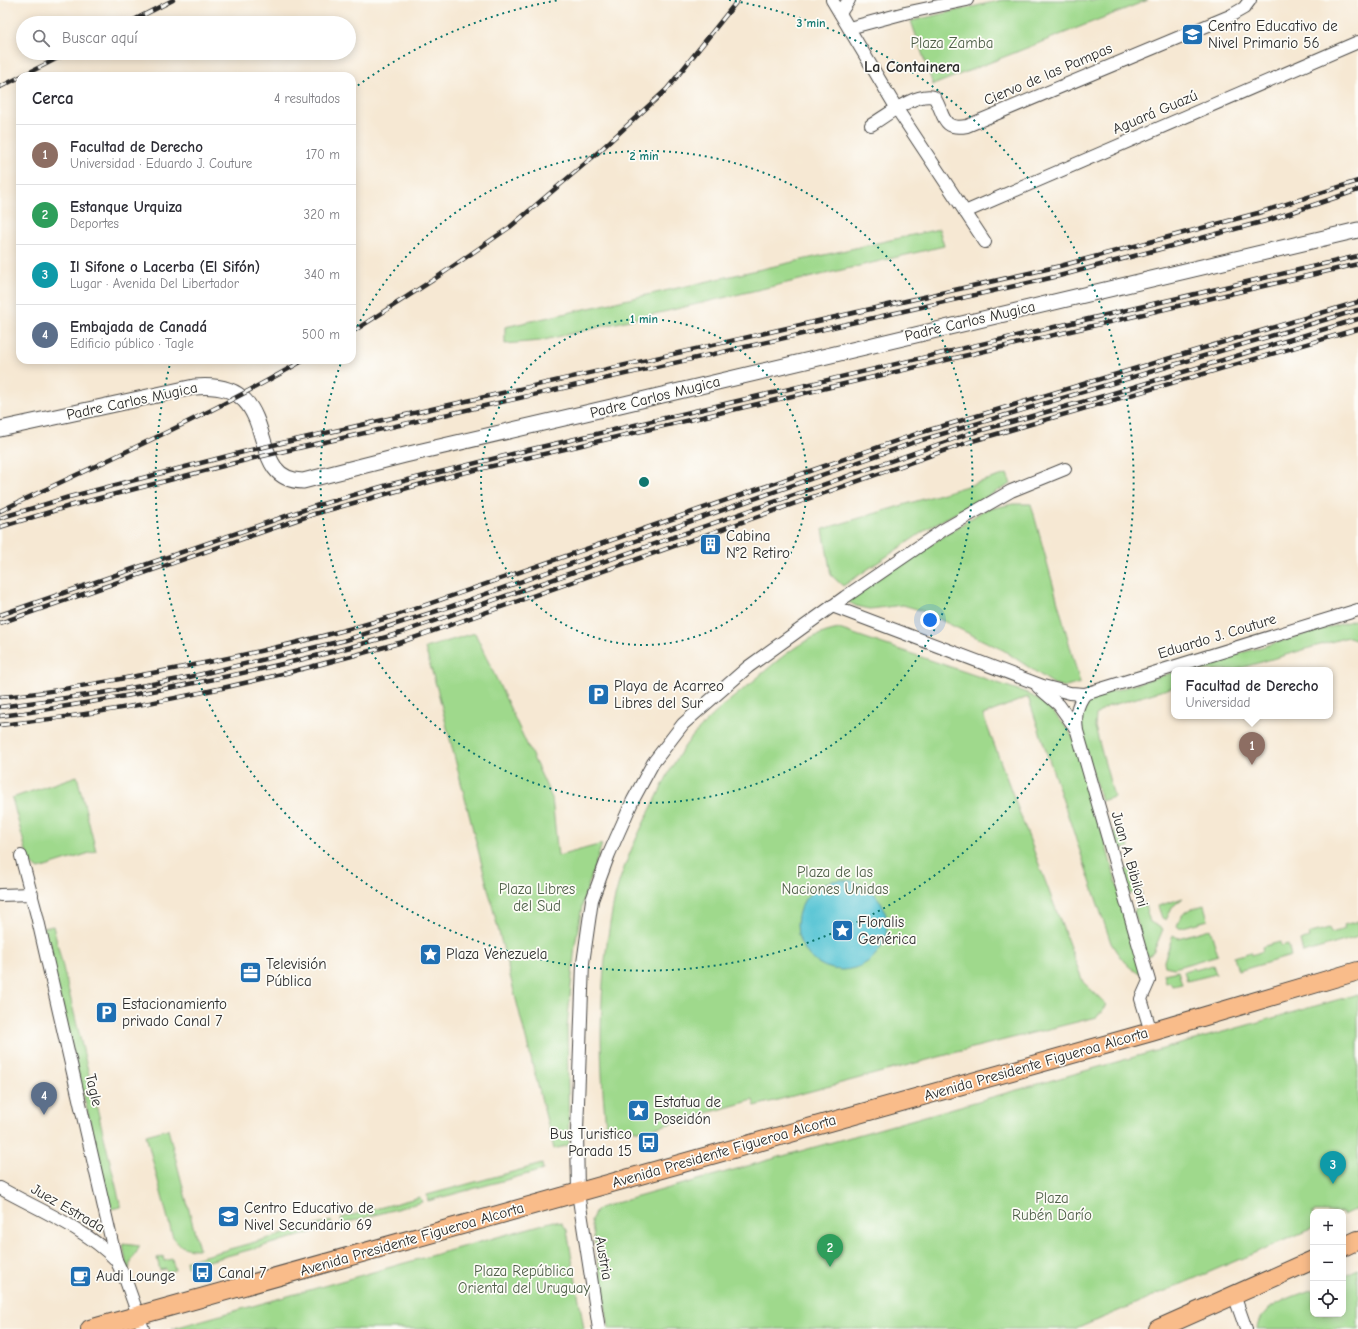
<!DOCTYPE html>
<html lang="es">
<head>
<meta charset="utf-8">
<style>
  body { margin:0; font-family:"Comic Neue",sans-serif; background:#f2f2f3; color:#2b2b33 }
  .controls { position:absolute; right:12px; bottom:12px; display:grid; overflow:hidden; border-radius:8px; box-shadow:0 2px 10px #0003 }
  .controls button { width:36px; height:36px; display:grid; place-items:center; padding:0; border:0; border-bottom:1px solid #e1e1e2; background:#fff; color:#2b2b33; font:20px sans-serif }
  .you { position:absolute; left:930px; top:620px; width:14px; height:14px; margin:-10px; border:3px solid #fff; border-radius:50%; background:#1a73e8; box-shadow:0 0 0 6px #1a73e833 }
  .badge { display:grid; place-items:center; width:26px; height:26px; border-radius:50%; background:#1a73e8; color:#fff; font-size:13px; font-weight:700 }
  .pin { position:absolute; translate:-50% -33px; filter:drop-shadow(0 1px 2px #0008) }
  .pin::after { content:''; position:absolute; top:21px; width:14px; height:12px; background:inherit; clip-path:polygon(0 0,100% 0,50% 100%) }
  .popup { position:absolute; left:1171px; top:667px; width:162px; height:52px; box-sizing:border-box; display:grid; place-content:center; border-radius:8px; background:#fff; filter:drop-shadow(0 1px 3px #0005); font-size:13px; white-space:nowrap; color:#7c7c81 }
  .popup b { font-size:15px; color:#2b2b33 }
  .popup::after { content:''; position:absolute; left:50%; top:100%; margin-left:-8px; border:8px solid transparent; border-top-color:#fff }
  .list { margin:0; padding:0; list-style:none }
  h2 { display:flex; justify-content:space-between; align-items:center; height:52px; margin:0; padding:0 16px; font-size:17px }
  h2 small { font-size:13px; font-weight:400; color:#7c7c81 }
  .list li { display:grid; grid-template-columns:26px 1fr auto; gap:12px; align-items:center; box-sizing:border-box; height:60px; padding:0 16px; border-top:1px solid #e1e1e2 }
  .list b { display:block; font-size:15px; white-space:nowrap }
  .list p { margin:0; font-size:13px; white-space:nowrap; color:#7c7c81 }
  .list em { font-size:13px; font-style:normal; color:#7c7c81 }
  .icon { flex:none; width:22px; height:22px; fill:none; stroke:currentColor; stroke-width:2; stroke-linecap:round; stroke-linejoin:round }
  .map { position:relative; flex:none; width:1358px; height:1329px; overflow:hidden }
  .search { position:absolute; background:#fff; box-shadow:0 2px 10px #0003; left:16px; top:16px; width:340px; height:44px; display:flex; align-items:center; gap:10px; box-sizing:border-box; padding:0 14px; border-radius:22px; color:#7c7c81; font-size:15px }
  .panel { position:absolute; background:#fff; box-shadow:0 2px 10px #0003; left:16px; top:72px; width:340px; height:292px; border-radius:12px }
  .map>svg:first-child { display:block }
</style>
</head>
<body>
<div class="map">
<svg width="1358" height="1329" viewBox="0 0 1358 1329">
  <rect width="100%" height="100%" fill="#fdfcf7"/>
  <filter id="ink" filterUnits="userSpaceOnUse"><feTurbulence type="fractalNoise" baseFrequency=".025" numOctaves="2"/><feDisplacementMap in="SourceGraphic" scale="8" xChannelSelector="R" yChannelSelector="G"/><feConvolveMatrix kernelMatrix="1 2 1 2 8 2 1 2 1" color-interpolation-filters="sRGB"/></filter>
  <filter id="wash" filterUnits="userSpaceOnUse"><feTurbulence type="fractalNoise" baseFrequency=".012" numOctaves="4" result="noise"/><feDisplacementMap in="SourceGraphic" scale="16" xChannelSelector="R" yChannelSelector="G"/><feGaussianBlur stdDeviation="0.9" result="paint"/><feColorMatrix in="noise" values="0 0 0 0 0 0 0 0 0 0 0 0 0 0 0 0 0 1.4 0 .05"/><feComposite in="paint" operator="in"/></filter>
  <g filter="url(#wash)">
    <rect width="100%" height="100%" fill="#f6e8d3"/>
    <g fill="#9fd98c" stroke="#65825c">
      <path d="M1002 0H1148L933 85 911 21Z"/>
      <path d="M939 229 944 246 540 341 505 344V327Z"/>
      <path d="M1007 474 1011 484 933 525 843 586 831 575 823 529Z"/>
      <path d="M1013 504H1031L1080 683 1066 687 1054 684 1003 650 920 610 903 605 870 609 856 606 845 600 984 510Z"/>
      <path d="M1358 619V640L1349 637 1344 638 1234 670H1182Z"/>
      <path d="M839 629 1027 693C1049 705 1063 721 1076 742L1142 971 1138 973C1125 965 1119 956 1111 943L1028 697 983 715 1083 982 1107 1005 1097 1017 976 1047 755 1106 753 1100 644 1131 606 1126C598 1051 599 972 615 897 622 866 642 825 657 797 667 776 677 755 692 737 709 717 730 700 750 684 777 661 804 635 839 629Z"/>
      <path d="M475 633 552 798 558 856 602 844 583 901 575 945 567 1027 569 1145 554 1149 438 692 425 648Z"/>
      <path d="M1174 672V687L1106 707 1096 715 1095 727 1114 797 1101 801 1081 730 1083 708 1094 697Z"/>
      <path d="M77 776 96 851 39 869 29 862 12 798Z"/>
      <path d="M1123 829 1129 847 1115 851 1110 833Z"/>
      <path d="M1134 867 1142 895 1136 896 1128 892 1121 871Z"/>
      <path d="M1183 898 1172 907 1166 920 1162 918 1158 906Z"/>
      <path d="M1144 902 1150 922 1163 929 1153 953 1148 956 1146 955 1134 912 1137 906Z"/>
      <path d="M1204 905 1208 920 1179 928 1177 926C1183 910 1187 910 1204 905Z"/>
      <path d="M1358 921V937L1303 953 1300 941 1309 938 1308 934 1329 928 1331 933 1345 929 1344 925Z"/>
      <path d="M53 926 121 1207 111 1209 43 928Z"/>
      <path d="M1210 929 1218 955 1174 968 1165 966 1164 961 1173 935 1178 938Z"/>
      <path d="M1280 942 1281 946 1288 944 1291 956 1238 971 1234 957 1251 952 1252 955 1263 951 1262 947Z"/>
      <path d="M1213 965 1216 974 1187 981 1184 971 1194 968 1195 970Z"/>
      <path d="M1178 971 1182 984 1172 986 1170 982 1166 983 1164 974Z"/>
      <path d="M1358 994V1208L1343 1215V1212H1313V1228L1076 1329H609L591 1220 596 1211 602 1207Z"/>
      <path d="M168 1129 199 1249C187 1249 181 1248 173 1238L146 1135Z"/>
      <path d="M542 1164 543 1170 428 1201 427 1195Z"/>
      <path d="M420 1197 422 1202 342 1224 341 1218Z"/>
      <path d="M331 1221 332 1227 187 1267 186 1261Z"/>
      <path d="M554 1221 562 1223 567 1230 584 1329H171Z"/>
      <path d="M123 1244 140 1246 132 1260 129 1269H127Z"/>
      <path d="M163 1256 164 1261 172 1259 175 1270 167 1272 166 1269 160 1270 157 1258Z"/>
      <path d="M1358 1269V1329H1257C1259 1305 1294 1297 1313 1289V1314H1343V1276Z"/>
    </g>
    <circle fill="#5bc6d5" stroke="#437880" cx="842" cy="925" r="45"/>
  </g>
  <g filter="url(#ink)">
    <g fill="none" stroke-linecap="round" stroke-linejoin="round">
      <defs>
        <g id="minor">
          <path d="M832 0 897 109 985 242"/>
          <path d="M840 13 849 0"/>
          <path d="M849 28 905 13 967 0"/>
          <path d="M871 125C887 115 916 92 934 97 945 113 940 131 967 126L1230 16 1244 8 1250 0"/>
          <path d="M965 212 1358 42"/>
          <path d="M832 606 1043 686 1070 693 1085 694 1358 610"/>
          <path d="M1038 687 1059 705 1076 729"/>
          <path d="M1085 694C1076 706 1075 717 1077 731L1149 981 1141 999 1151 1032"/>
          <path d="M21 856 37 916 116 1260 126 1281 143 1329"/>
          <path d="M0 895 32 894"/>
          <path d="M0 1188C39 1210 85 1228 116 1260"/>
          <path d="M1234 1295 1246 1329"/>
          <path d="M599 1329 578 1193 577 1131 583 963 592 900 609 854 633 800 653 763 683 724 748 667 845 597 943 530 1011 491 1065 469"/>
        </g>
        <path id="tertiary" d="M0 429 194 387C288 378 240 480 303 481L405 455 620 405 1358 230"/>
        <g id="primary">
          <path d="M1343 1247 1358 1240"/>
          <path d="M90 1329 1151 1032 1358 971"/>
          <path d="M1158 1329 1313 1260"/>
        </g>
      </defs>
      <use href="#minor" stroke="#494744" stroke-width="14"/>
      <use href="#tertiary" stroke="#494744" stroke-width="17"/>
      <use href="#primary" stroke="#494744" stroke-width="20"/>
      <use href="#minor" stroke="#fff" stroke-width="12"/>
      <use href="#tertiary" stroke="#fff" stroke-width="15"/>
      <use href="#primary" stroke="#f9bc8a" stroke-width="18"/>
      <defs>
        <g id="rail">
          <path d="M128 23 173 0"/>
          <path d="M22 76 68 53"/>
          <path d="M0 87 20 77"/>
          <path d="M352 332 433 280 510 227 594 156 667 89 738 0"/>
          <path d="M0 511C102 462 206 417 304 360"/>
          <path d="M0 518 69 497 251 450 1060 266 1258 213 1358 181"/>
          <path d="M0 527 73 505 254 458 1059 276 1269 220 1358 190"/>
          <path d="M0 615 312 507 388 485 528 450 1358 256"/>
          <path d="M0 623 314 514 458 474 1358 264"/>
          <path d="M0 697C49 693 98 683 147 674 229 659 311 641 391 617L916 434 1358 302"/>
          <path d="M0 707 102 693 185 678 346 640 443 609 915 442 1358 310"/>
          <path d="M0 716 24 713C150 693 275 670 397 634L968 434 1107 395 1358 319"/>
          <path d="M0 725C135 711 268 680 399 643L969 442 1358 329"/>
        </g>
      </defs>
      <use href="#rail" stroke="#2b2b2b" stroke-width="4.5"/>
      <use href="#rail" stroke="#fdfcf7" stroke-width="3" stroke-dasharray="9" stroke-linecap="butt"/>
    </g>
  </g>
  <g fill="none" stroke="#0f766e" stroke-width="2" stroke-dasharray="2 4">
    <circle cx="644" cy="482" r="163"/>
    <path d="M352 337A326 326 0 1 1 341 363"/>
    <path d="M353 89A489 489 0 0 1 559 0M729 0A489 489 0 1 1 170 364"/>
  </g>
  <defs>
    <symbol id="school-square" viewBox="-11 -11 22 22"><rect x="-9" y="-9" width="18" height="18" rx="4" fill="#1f6fb2" stroke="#fdfcf7"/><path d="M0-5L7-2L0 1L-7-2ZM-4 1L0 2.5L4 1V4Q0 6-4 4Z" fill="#fff"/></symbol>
    <symbol id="building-square" viewBox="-11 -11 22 22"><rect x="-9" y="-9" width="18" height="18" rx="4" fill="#1f6fb2" stroke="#fdfcf7"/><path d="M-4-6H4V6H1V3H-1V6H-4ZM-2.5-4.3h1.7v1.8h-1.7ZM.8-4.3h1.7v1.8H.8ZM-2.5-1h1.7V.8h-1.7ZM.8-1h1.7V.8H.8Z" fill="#fff"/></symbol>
    <symbol id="parking-square" viewBox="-11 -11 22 22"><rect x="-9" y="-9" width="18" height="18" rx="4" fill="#1f6fb2" stroke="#fdfcf7"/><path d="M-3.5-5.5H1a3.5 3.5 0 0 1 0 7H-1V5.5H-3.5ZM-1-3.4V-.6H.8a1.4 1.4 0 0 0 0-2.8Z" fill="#fff"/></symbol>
    <symbol id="sight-square" viewBox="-11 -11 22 22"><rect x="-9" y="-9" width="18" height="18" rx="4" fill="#1f6fb2" stroke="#fdfcf7"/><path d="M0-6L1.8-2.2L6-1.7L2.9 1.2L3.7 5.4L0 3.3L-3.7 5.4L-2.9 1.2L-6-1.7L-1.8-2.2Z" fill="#fff"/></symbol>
    <symbol id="office-square" viewBox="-11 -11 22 22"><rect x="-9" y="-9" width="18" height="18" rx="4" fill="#1f6fb2" stroke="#fdfcf7"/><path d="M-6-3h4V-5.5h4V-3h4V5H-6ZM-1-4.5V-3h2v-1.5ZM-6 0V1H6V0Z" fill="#fff"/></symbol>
    <symbol id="bus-square" viewBox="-11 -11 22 22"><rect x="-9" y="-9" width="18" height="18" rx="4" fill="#1f6fb2" stroke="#fdfcf7"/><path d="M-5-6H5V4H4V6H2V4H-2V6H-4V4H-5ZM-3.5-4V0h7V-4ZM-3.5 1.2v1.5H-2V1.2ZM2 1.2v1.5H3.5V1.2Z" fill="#fff"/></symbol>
    <symbol id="cafe-square" viewBox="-11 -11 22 22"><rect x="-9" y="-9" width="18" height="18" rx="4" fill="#1f6fb2" stroke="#fdfcf7"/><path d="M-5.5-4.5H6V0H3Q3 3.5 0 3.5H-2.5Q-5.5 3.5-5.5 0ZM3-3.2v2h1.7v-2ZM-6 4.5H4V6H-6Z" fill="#fff"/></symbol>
  </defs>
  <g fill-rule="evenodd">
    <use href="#school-square" x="1180" y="22" width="25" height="25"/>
    <use href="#building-square" x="698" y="532" width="25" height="25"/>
    <use href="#parking-square" x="586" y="682" width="25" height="25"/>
    <use href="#sight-square" x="830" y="918" width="25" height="25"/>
    <use href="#sight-square" x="418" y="942" width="25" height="25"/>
    <use href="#office-square" x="238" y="960" width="25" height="25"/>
    <use href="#parking-square" x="94" y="1000" width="25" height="25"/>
    <use href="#sight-square" x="626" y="1098" width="25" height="25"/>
    <use href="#bus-square" x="636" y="1130" width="25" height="25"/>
    <use href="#school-square" x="216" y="1204" width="25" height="25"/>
    <use href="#bus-square" x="190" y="1260" width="25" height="25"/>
    <use href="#cafe-square" x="68" y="1264" width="25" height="25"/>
  </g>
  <g text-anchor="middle" stroke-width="3.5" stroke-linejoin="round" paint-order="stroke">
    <g font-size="15" fill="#2b2b2b" stroke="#fdfcf7" text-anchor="start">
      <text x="1208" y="31">Centro Educativo de<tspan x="1208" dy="17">Nivel Primario 56</tspan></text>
      <text x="726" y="541">Cabina<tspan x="726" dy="17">N°2 Retiro</tspan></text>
      <text x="614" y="691">Playa de Acarreo<tspan x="614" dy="17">Libres del Sur</tspan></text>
      <text x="858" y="927">Floralis<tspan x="858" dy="17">Genérica</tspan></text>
      <text x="446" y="959">Plaza Venezuela</text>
      <text x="266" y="969">Televisión<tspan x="266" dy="17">Pública</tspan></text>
      <text x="122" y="1009">Estacionamiento<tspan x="122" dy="17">privado Canal 7</tspan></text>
      <text x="654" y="1107">Estatua de<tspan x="654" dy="17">Poseidón</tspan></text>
      <text x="632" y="1139" text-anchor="end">Bus Turistico<tspan x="632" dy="17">Parada 15</tspan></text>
      <text x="244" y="1213">Centro Educativo de<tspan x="244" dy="17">Nivel Secundario 69</tspan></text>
      <text x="218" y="1278">Canal 7</text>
      <text x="96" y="1281">Audi Lounge</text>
    </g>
    <g font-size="15" fill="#4e5f48" stroke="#fdfcf7">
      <text x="952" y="48">Plaza Zamba</text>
      <text x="835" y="877">Plaza de las<tspan x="835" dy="17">Naciones Unidas</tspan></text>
      <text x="537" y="894">Plaza Libres<tspan x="537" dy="17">del Sud</tspan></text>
      <text x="1052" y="1203">Plaza<tspan x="1052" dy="17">Rubén Darío</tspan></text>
      <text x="524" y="1276">Plaza República<tspan x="524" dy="17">Oriental del Uruguay</tspan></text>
    </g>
    <g font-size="15" fill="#2b2b2b" stroke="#fdfcf7">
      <text transform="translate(1048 74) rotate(-23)" y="5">Ciervo de las Pampas</text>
      <text transform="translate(1155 112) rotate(-23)" y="5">Aguará Guazú</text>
      <text transform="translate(970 321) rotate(-13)" y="5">Padre Carlos Mugica</text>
      <text transform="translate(655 397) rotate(-14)" y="5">Padre Carlos Mugica</text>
      <text transform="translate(132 401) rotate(-12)" y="5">Padre Carlos Mugica</text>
      <text transform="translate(1217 636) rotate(-17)" y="5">Eduardo J. Couture</text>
      <text transform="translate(1130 859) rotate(74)" y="5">Juan A. Bibiloni</text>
      <text transform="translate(1036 1064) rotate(-16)" y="5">Avenida Presidente Figueroa Alcorta</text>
      <text transform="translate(94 1090) rotate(77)" y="5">Tagle</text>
      <text transform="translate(724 1151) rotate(-16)" y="5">Avenida Presidente Figueroa Alcorta</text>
      <text transform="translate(68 1208) rotate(30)" y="5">Juez Estrada</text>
      <text transform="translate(412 1239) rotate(-16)" y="5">Avenida Presidente Figueroa Alcorta</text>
      <text transform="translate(604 1258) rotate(80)" y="5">Austria</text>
    </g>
    <g font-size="16" font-weight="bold" fill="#2b2b2b" stroke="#fdfcf7">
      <text x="912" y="72">La Containera</text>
    </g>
  </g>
  <circle cx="644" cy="482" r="6" fill="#0f766e" stroke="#fdfcf7" stroke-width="2"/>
  <g font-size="12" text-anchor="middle" font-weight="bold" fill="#0f766e" stroke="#fdfcf7" stroke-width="3.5" stroke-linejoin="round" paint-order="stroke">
    <text x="811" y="27">3 min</text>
    <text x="644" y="160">2 min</text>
    <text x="644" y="323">1 min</text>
  </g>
</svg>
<div class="controls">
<button>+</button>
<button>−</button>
<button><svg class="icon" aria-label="locate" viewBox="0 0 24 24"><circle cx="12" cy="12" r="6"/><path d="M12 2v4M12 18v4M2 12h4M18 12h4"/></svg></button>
</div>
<div class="you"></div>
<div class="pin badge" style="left:1252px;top:765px;background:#8d6e63">1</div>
<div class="popup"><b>Facultad de Derecho</b>Universidad</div>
<div class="pin badge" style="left:830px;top:1267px;background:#2e9e5b">2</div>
<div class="pin badge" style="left:1333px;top:1184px;background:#0f9aa8">3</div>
<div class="pin badge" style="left:44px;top:1115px;background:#5c6f8a">4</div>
<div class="search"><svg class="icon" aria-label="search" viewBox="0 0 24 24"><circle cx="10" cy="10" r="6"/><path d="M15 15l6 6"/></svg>Buscar aquí</div>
<section class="panel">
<h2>Cerca<small>4 resultados</small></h2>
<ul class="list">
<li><span class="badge" style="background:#8d6e63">1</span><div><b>Facultad de Derecho</b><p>Universidad · Eduardo J. Couture</p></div><em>170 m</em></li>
<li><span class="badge" style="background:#2e9e5b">2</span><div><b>Estanque Urquiza</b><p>Deportes</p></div><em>320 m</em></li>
<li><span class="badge" style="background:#0f9aa8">3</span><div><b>Il Sifone o Lacerba (El Sifón)</b><p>Lugar · Avenida Del Libertador</p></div><em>340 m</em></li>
<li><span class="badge" style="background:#5c6f8a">4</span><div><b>Embajada de Canadá</b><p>Edificio público · Tagle</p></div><em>500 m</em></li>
</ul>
</section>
</div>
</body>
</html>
